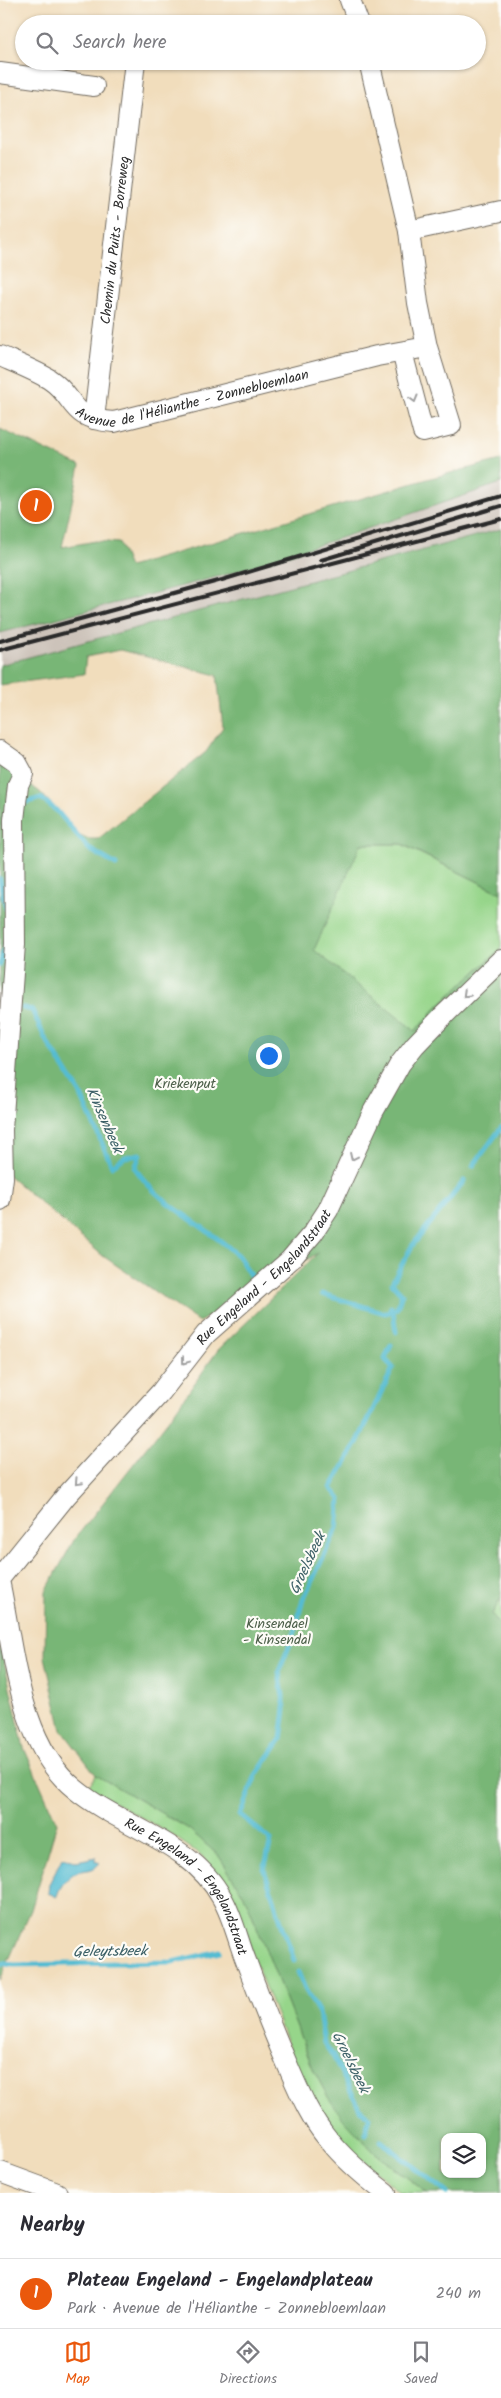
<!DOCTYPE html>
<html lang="en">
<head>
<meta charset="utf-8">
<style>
  body { margin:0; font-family:Kalam,sans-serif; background:#f7f7f7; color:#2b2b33 }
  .controls { position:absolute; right:15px; bottom:15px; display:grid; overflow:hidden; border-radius:10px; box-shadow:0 1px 4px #0004 }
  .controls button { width:45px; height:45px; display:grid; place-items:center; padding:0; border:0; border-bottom:1px solid #e1e1e2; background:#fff; color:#2b2b33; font:25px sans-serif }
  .you { position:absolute; left:268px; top:1055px; width:18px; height:18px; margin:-12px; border:4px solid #fff; border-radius:50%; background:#1a73e8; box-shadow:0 0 0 8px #1a73e833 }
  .badge { display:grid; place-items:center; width:32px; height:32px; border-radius:50%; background:#ea580c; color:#fff; font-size:16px; font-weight:700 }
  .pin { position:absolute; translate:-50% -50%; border:2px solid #fff; box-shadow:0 1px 5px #0006 }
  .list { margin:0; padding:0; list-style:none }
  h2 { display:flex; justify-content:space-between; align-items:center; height:65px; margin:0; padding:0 20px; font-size:21px }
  h2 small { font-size:16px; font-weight:400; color:#7c7c81 }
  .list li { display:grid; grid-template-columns:32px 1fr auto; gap:15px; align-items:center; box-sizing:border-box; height:70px; padding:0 20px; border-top:1px solid #e1e1e2 }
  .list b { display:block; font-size:19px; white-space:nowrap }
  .list p { margin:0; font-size:16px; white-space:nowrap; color:#7c7c81 }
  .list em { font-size:16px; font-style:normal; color:#7c7c81 }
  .icon { flex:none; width:28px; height:28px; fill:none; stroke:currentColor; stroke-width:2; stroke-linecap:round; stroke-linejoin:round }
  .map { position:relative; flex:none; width:501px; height:2193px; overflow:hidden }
  .search { position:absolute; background:#fff; box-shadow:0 1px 4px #0004; left:15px; right:15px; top:15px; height:55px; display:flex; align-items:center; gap:12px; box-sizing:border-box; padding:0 18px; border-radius:28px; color:#7c7c81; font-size:19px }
  .sheet { height:135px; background:#fff }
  nav { display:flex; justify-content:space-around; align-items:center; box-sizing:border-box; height:70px; border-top:1px solid #e1e1e2; background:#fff; font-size:14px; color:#7c7c81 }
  nav a { display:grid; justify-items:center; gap:2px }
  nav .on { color:#ea580c }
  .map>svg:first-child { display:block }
</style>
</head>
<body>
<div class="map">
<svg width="501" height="2193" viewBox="0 0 501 2193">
  <rect width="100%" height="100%" fill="#fdfcf7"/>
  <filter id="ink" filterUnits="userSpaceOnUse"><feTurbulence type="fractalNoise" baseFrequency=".02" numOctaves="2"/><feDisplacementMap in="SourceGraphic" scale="10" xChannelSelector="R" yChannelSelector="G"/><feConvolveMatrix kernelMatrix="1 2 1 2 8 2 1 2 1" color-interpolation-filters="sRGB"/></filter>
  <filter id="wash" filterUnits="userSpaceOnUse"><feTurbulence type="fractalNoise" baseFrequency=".0096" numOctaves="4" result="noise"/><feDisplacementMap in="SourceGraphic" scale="20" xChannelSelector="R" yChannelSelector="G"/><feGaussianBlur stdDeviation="1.12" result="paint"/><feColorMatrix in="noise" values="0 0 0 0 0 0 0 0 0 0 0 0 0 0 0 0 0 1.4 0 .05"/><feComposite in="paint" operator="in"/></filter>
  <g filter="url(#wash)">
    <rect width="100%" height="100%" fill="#f1ddbc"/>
    <path fill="#ccc2b9" d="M501 483V529L0 665V633L228 574 346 536Z"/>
    <g fill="#96d58a" stroke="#60805a">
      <path d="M360 844H401L501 893V949L443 1001 415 1031 313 951Z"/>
      <path d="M501 1598V1626L492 1614Z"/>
      <path d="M96 1775 189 1829 219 1856 246 1899 314 2071 328 2097 373 2151 427 2193H401L358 2157 333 2133 303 2083 227 1891 202 1856 172 1835 88 1787Z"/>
    </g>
    <g fill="#78b676" stroke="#527050" fill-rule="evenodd">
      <path d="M0 429 80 466 62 547 96 541 119 543 129 567 431 478 501 460V483L346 536 228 574 0 633Z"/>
      <path d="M501 529V893L402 844H361L314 950 415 1031 443 1001 501 949V1598L492 1614 501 1626V2193H427L373 2151 344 2120 328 2097 314 2071 246 1899 219 1856 189 1829 96 1775 62 1730 45 1657 46 1591 74 1540 175 1411 218 1350 318 1253 199 1322 103 1256 0 1168V763L40 792 80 835 89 839H98L206 752 223 727 217 675 120 650 86 657 84 674 0 685V665ZM445 2137H482V2174H445Z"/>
      <path d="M0 1644 24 1748 57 1823 31 1910 0 1980Z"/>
    </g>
    <path fill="#55bcd2" stroke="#40747e" d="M97 1857 95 1861 100 1863C92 1872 87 1869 77 1872 69 1875 58 1888 57 1897L48 1893 49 1884 62 1858 76 1861Z"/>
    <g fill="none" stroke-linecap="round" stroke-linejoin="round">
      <g stroke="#55bcd2" stroke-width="5">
        <path d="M28 802 41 798 57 811 89 849 116 865"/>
        <path d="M0 879 6 908"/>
        <path d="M0 965 6 943"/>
        <path d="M23 1008 32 1010 46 1040 80 1093 112 1166 125 1157 140 1154 135 1168C160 1207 204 1223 237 1255 245 1264 248 1276 257 1283"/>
        <path d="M473 1166 501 1128"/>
        <path d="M322 1294 385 1313 389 1312 391 1307 393 1311"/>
        <path d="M396 1332 393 1311 397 1308 402 1294 392 1283 412 1246 464 1181"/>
        <path d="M294 1960 264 1870 271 1840 240 1815 256 1775 281 1739 285 1709 279 1671 295 1632 302 1602 337 1528 340 1499 331 1488 357 1443 393 1368 385 1359 391 1345"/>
        <path d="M0 1963 14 1965 172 1962 220 1951"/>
        <path d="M298 1972 305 1989 319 2013 324 2043 333 2056 360 2109 370 2117 365 2134"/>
        <path d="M381 2141 447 2193"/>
      </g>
    </g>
  </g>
  <g filter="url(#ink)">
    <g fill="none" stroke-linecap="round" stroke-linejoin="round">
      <defs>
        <g id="minor">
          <path d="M350 0 359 24"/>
          <path d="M369 61 409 231 501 211"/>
          <path d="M0 73 94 86"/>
          <path d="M402 352 423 432 451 425 427 347"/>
          <path id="s1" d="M0 356C16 363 34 370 49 379 78 398 67 419 114 422L377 356 427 347 418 303 409 231"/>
          <path id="s2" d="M94 419 135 61"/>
          <path d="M0 751 17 763 23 774 18 785 14 820 15 944 2 1130 3 1178 0 1200"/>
          <path id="s3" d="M0 1578 66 1496 161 1392 206 1334 290 1260 313 1233 328 1210 373 1112 400 1064 415 1045 442 1017 501 960"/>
          <path id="s4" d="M0 1585C14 1651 19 1744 75 1789 122 1828 191 1841 222 1898 233 1917 238 1941 246 1961 260 1999 275 2036 291 2073 301 2096 312 2120 328 2139 344 2159 365 2177 386 2193"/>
          <path d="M0 2172 57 2193"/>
        </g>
      </defs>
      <use href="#minor" stroke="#70695e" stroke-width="22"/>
      <use href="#minor" stroke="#fff" stroke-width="20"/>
      <g stroke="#2b2b2b" stroke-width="4">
        <path d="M321 560 501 506"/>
        <path d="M0 641 222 580 501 496"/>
        <path d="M0 650 501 519"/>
      </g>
    </g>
    <defs><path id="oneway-chevron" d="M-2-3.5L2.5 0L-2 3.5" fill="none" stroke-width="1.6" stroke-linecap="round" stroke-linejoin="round" transform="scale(1.25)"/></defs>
    <g stroke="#a0a0a0">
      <use href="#oneway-chevron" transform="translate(414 399) rotate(75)"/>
      <use href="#oneway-chevron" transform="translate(466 994) rotate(136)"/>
      <use href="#oneway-chevron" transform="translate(353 1157) rotate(115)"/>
      <use href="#oneway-chevron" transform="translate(185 1361) rotate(127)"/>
      <use href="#oneway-chevron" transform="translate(78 1482) rotate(133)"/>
    </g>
  </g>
  <g text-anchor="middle" stroke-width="4.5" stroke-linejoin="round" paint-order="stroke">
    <g font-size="14" fill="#2b2b2b" stroke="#fdfcf7">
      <text dy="5" stroke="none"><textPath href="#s2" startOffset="180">Chemin du Puits - Borreweg</textPath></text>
      <text dy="5" stroke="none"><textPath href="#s1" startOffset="216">Avenue de l'Hélianthe - Zonnebloemlaan</textPath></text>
      <text dy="5" stroke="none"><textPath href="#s3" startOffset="401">Rue Engeland - Engelandstraat</textPath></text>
      <text dy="5" stroke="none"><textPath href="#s4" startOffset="375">Rue Engeland - Engelandstraat</textPath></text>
    </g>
    <g font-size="14" fill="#4b5e48" stroke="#fdfcf7">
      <text x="185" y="1088">Kriekenput</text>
      <text x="277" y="1628">Kinsendael<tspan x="277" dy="16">- Kinsendal</tspan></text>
    </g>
    <g font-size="15" font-style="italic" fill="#3a5e65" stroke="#fdfcf7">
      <text transform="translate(105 1120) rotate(66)" y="5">Kinsenbeek</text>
      <text transform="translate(307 1563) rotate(-65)" y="5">Groelsbeek</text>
      <text transform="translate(110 1951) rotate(-1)" y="5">Geleytsbeek</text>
      <text transform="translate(351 2062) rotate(64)" y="5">Groelsbeek</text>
    </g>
  </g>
</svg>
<div class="controls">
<button><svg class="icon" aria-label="layers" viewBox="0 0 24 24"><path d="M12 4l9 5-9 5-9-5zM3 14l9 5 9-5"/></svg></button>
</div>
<div class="you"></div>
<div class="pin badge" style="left:36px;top:506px">1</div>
<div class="search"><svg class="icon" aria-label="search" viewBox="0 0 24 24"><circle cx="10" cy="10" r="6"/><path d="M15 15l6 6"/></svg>Search here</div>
</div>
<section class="sheet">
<h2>Nearby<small></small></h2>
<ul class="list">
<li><span class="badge">1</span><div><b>Plateau Engeland - Engelandplateau</b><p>Park · Avenue de l'Hélianthe - Zonnebloemlaan</p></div><em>240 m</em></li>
</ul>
</section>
<nav>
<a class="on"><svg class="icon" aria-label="map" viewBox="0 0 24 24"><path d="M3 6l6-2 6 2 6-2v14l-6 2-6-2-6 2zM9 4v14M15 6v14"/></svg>Map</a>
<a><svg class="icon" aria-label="directions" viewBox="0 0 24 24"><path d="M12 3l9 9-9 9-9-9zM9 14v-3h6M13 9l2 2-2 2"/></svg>Directions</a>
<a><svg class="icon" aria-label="saved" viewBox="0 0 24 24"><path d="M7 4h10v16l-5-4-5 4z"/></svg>Saved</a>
</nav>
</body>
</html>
